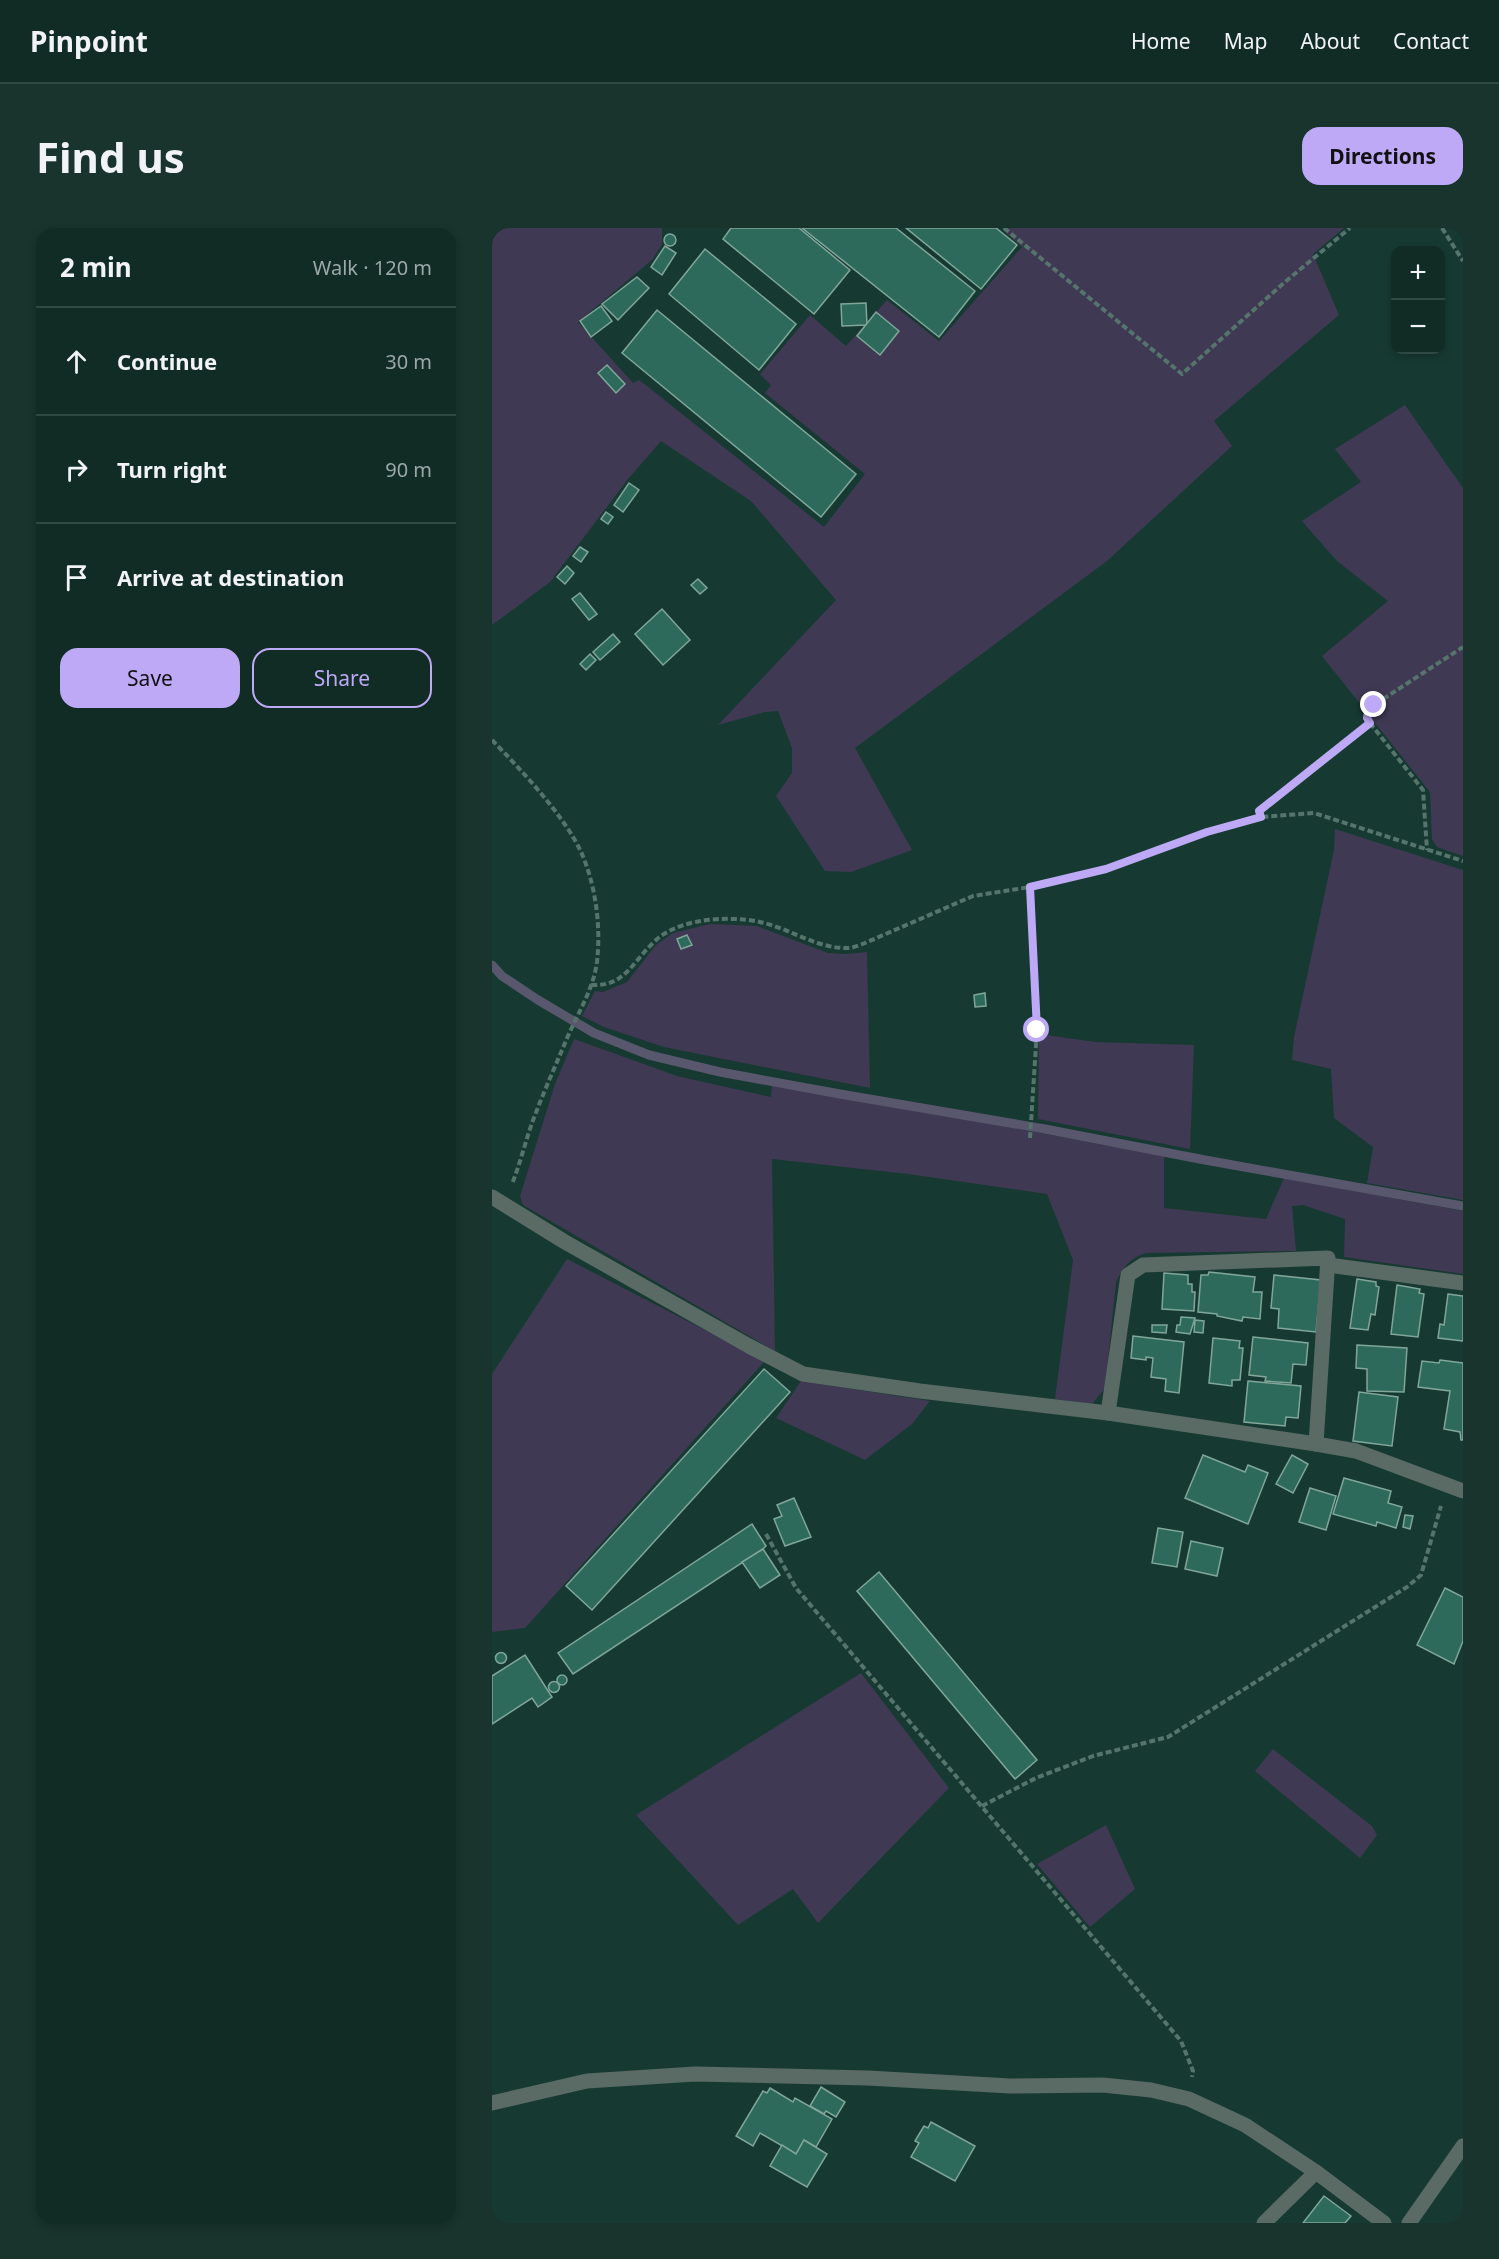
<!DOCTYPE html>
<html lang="en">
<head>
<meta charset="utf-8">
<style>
  body { margin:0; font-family:"Noto Sans",sans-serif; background:#19342d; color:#f1f3f6 }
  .controls { position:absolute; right:18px; top:18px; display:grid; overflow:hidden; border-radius:12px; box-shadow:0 3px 9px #0003 }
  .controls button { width:54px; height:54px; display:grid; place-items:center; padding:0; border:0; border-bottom:2px solid #304842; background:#102c25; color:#f1f3f6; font:30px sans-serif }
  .stop { position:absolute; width:18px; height:18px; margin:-14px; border:4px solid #bda9f5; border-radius:50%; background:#fff }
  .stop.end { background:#bda9f5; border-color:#fff; box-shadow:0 2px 6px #0008 }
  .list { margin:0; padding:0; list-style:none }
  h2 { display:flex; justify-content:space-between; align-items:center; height:78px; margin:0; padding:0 24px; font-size:26px }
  h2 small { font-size:20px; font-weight:400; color:#9ca7a7 }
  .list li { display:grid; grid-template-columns:39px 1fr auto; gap:18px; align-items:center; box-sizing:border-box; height:108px; padding:0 24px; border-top:2px solid #304842 }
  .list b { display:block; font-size:22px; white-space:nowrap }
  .list em { font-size:20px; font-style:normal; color:#9ca7a7 }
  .actions { display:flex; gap:12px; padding:18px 24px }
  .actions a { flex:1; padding:14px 0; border:2px solid #bda9f5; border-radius:18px; text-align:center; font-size:21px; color:#bda9f5 }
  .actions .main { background:#bda9f5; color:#111 }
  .icon { flex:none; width:33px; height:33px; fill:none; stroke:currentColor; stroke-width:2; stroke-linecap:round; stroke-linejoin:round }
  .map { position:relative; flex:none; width:971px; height:1995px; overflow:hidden; border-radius:18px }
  header { display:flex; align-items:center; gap:36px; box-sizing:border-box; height:84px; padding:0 30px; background:#102c25; border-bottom:2px solid #304842 }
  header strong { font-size:28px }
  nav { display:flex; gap:33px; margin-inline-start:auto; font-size:21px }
  .intro { display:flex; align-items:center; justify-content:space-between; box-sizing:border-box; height:144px; padding:0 36px }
  h1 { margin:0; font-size:42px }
  .button { padding:15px 27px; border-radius:18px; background:#bda9f5; color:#111; font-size:21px; font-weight:700 }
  main { display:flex; gap:36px; padding:0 36px }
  aside { flex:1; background:#102c25; border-radius:18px; box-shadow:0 3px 9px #0003 }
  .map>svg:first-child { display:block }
</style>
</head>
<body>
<header>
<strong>Pinpoint</strong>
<nav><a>Home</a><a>Map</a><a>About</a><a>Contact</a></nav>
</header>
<div class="intro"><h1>Find us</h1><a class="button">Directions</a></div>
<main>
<aside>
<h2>2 min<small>Walk · 120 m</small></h2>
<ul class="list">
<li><svg class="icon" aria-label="ahead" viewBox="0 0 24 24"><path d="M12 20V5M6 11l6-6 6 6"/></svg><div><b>Continue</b></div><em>30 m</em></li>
<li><svg class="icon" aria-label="right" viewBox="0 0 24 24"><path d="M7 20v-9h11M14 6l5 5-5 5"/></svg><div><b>Turn right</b></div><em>90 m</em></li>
<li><svg class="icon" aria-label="arrive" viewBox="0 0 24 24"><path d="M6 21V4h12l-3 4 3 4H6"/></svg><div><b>Arrive at destination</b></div></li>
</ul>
<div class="actions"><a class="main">Save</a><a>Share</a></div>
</aside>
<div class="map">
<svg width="971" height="1995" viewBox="0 0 971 1995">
  <rect width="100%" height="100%" fill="#163a31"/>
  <g fill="#403953">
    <path d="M0 0H170V16L161 31 86 94 141 155 147 152 155 158 332 299 373 246 273 165 279 157 268 146 318 87 354 118 395 72 447 113 530 19 511 2V0H852L821 26 847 87 722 193 740 218 615 333 363 520 420 622 359 644 333 643 284 568 300 545V520L286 483 273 484 226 497 344 372 259 273 169 213 136 251 58 354 0 397Z"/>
    <path d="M913 177 971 260V628L945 619 940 611 938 564 830 428 896 373 845 333 810 293 869 254 843 221Z"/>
    <path d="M843 601 971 642V972L875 955 881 919 842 890 839 841 800 832 802 809 842 622Z"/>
    <path d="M218 696 265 698 336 725 354 726 375 724 378 860 172 819 112 799 90 788 103 763 111 764 135 754 164 717 181 705Z"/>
    <path d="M547 806 603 814 702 817 698 921 546 891Z"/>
    <path d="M82 811 185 848 279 869 280 855 672 928V980L774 991 792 950 971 983V1046L852 1029 853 991 811 977 800 978 804 1023 654 1025C638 1030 631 1039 624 1054L613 1160 600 1176 563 1171 581 1032 555 966 416 946 280 931 283 1123 31 977 28 968 63 856Z"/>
    <path d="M75 1031 273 1133 33 1400 0 1404V1146Z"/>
    <path d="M311 1150 328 1156 438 1173 420 1196 373 1232 284 1190Z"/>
    <path d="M369 1445 457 1560 326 1695 301 1661 246 1697 144 1587Z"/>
    <path d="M781 1521 880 1598 885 1607 868 1630 763 1543Z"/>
    <path d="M614 1597 643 1661 598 1699 545 1636Z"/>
  </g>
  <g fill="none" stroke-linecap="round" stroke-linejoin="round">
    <path stroke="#59576e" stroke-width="9" d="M0 737 10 748 46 772 102 805 157 827 228 844 348 866 553 901 713 932 971 978"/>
  </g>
  <g fill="#2e6a5b" stroke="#80a69a" stroke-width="1.5">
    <path d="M239 0H307L358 42 322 86 231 11Z"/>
    <path d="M310 0H404L483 63 447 109Z"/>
    <path d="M414 0H504L525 17 489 61Z"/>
    <circle cx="178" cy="12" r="6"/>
    <path d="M173 18 184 25 170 47 159 39Z"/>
    <path d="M213 21 304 96 267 142 177 66Z"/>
    <path d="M145 49 157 60 126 92 110 76Z"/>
    <path d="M374 75 375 97 350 98 349 76Z"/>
    <path d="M109 78 120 93 99 109 88 93Z"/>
    <path d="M165 82 364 246 329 289 130 125Z"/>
    <path d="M384 84 407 103 388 127 365 108Z"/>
    <path d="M115 137 133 156 124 165 106 145Z"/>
    <path d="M137 255 147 262 131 284 122 277Z"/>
    <path d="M114 284 121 289 116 296 109 291Z"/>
    <path d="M88 319 96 324 89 334 81 328Z"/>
    <path d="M75 338 82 345 73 356 65 349Z"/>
    <path d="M206 351 215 360 208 366 199 357Z"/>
    <path d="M88 365 105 386 97 392 80 371Z"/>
    <path d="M170 381 198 412 171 437 143 406Z"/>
    <path d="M121 406 128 414 108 432 101 424Z"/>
    <path d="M98 426 104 432 94 442 88 436Z"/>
    <path d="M195 707 200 717 189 721 185 711Z"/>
    <path d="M493 765 494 778 483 779 482 767Z"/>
    <path d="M717 1044 763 1049 761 1064H770L768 1091 751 1089 750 1093 725 1088V1086L706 1084 709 1047H716Z"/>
    <path d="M672 1045 696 1047V1056H700V1064H703L702 1083 670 1081Z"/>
    <path d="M782 1047 829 1052 824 1104 786 1100 787 1081 779 1080Z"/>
    <path d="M865 1051 884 1054V1058L887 1059 883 1087 879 1086 876 1102 858 1100Z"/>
    <path d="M905 1057 928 1061 927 1065 932 1066 926 1109 899 1106Z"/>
    <path d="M956 1066 971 1068V1113L946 1110 948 1096 952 1097Z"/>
    <path d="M689 1089 703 1090 698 1106 684 1104 685 1097H688Z"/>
    <path d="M703 1092 712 1093 711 1105 702 1104Z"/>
    <path d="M660 1097H675L674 1105 660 1104Z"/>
    <path d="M641 1108 692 1114 687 1165 673 1163 674 1151 659 1149 661 1130 654 1129V1132L639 1130Z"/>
    <path d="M761 1109 816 1115 814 1137 801 1136 799 1155 773 1153 774 1149 757 1147Z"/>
    <path d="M721 1110 748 1113 747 1120H751L748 1152H740V1158L717 1155Z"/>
    <path d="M865 1117 915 1120 912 1164 875 1163V1141L864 1140Z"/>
    <path d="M948 1132 971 1135V1212H969L968 1204 952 1201 958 1163 926 1159 930 1133 947 1135Z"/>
    <path d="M272 1141 298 1164 100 1382 74 1358Z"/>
    <path d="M756 1153 809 1158 806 1190 794 1189 793 1198 752 1194Z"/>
    <path d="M867 1164 906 1169 900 1218 861 1213Z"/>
    <path d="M711 1227 753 1244 756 1237 776 1245 756 1296 693 1270Z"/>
    <path d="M800 1227 816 1236 801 1265 784 1256Z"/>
    <path d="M852 1250 899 1263 896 1275 910 1279 904 1300 885 1294 884 1298 841 1286Z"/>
    <path d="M818 1260 844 1268 834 1302 807 1294Z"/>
    <path d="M302 1270 319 1309 293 1318 282 1291 290 1288 285 1277Z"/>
    <path d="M913 1287 921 1288 918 1301 911 1299Z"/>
    <path d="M260 1296 274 1318 271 1321 81 1446 66 1425Z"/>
    <path d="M666 1300 691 1304 685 1339 660 1335Z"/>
    <path d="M699 1313 731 1320 725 1348 693 1341Z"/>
    <path d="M271 1321 288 1347 268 1360 250 1334Z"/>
    <path d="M387 1344 545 1532 523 1551 365 1363Z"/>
    <path d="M953 1360 971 1369V1413L962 1436 925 1417Z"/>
    <circle cx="9" cy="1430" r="5.5"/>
    <path d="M33 1427 60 1469 46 1479 40 1470 0 1496V1448Z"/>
    <circle cx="70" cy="1452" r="5"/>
    <circle cx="62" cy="1459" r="5.5"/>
    <path d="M329 1859 353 1874 344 1889 334 1883 332 1886 318 1878Z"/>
    <path d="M278 1860 301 1874 303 1870 340 1891 324 1919 312 1912 304 1926 268 1905 261 1918 244 1908 271 1863 275 1865Z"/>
    <path d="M439 1894 483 1918 463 1953 419 1929 427 1915 423 1913 432 1898 436 1900Z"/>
    <path d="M312 1912 335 1926 315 1959 278 1938 290 1917 304 1926Z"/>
    <path d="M832 1968 859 1988 853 1995H811Z"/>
  </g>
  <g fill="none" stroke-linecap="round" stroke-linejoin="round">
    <g stroke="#55746c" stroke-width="4" stroke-dasharray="6 3" stroke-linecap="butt">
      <path d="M512 0 690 146 793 54 858 0"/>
      <path d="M950 0 971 33"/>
      <path d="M878 495 931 562 935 622"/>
      <path d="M0 512C29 542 73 588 90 626 104 659 109 699 105 734 101 763 84 788 73 815 62 841 50 868 40 895 33 915 28 936 20 956"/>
      <path d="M769 589 767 583 878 495 875 490 876 484 882 477 971 419"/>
      <path d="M99 757C132 759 140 735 160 716 173 702 191 696 209 693 227 690 250 690 268 694 297 700 325 721 356 720 361 720 368 717 373 715L481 668 538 659 614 641 715 604 769 589 822 585 971 633"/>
      <path d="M538 910 545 802 538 659"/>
      <path d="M274 1306 304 1360 689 1813 701 1843 700 1849"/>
      <path d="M490 1578 544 1550 601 1528 676 1509 915 1359 929 1347 949 1278"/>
    </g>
    <path stroke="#5a6a65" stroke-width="15" d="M836 1037 971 1055"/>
    <g stroke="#5a6a65" stroke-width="15">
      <path d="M0 969 73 1014 257 1118 311 1146 428 1163 616 1185 824 1216 864 1223 971 1263"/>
      <path d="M616 1185 636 1047 651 1037 836 1030 824 1216"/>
      <path d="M0 1875 95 1853 203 1846 376 1850 518 1858 611 1857 659 1862 697 1871 753 1897 824 1944 892 1995"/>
      <path d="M772 1995 824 1944"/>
    </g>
    <path stroke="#5a6a65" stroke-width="15" d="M917 1995 971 1918"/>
  </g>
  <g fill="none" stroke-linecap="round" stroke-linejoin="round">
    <path stroke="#bda9f5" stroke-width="8" d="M545 802 538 659 614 641 715 604 769 589 767 583 878 495 875 490 876 484 882 477"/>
  </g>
</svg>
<div class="controls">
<button>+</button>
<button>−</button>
</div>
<div class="stop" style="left:545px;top:802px"></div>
<div class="stop end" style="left:882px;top:477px"></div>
</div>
</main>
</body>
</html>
